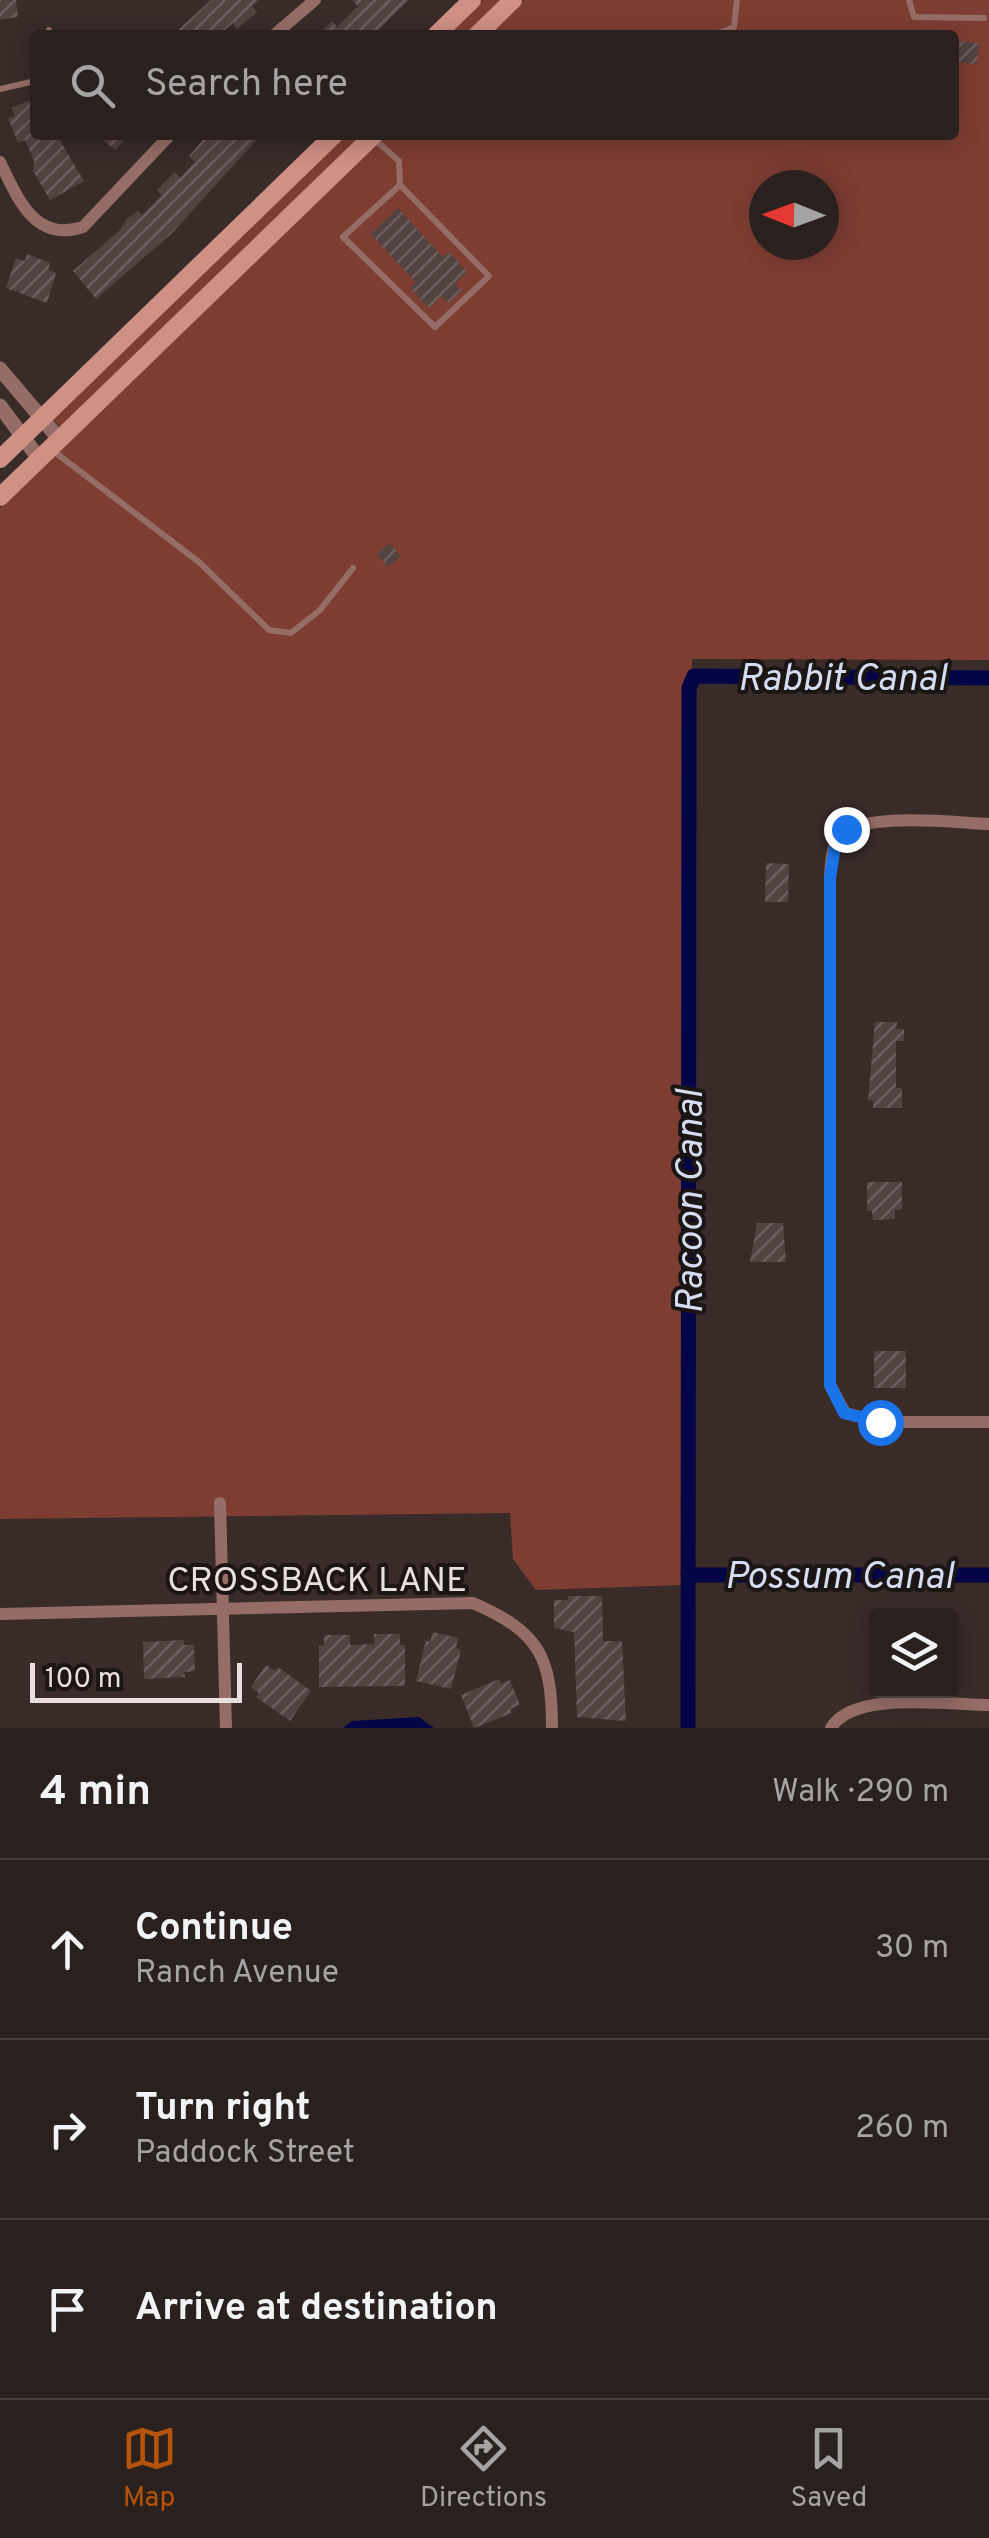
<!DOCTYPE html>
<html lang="en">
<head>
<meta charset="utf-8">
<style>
  body { margin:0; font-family:Overpass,sans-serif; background:#362d2b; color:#f1f3f6 }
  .controls { position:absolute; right:30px; bottom:30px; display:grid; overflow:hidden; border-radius:10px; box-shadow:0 5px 25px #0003 }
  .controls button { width:90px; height:90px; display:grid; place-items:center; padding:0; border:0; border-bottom:2px solid #463e3c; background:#2a201e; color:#f1f3f6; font:50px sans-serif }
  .compass { position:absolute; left:749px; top:170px; width:90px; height:90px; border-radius:50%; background:#2a201e; box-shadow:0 5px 25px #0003; rotate:271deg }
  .scale { position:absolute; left:30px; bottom:25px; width:212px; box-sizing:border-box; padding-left:10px; border:5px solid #e9dfdd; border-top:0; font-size:28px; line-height:35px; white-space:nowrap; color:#e9dfdd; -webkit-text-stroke:8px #1b1514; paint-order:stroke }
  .stop { position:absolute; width:30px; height:30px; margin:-22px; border:8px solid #1a73e8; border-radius:50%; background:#fff }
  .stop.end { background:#1a73e8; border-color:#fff; box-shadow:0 2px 10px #0008 }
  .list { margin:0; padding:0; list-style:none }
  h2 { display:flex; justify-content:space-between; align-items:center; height:130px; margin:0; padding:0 40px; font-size:42px }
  h2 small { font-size:32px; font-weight:400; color:#a5a3a4 }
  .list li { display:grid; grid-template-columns:65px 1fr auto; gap:30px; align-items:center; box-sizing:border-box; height:180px; padding:0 40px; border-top:2px solid #463e3c }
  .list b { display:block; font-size:38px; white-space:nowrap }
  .list p { margin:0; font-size:32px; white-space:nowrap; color:#a5a3a4 }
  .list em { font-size:32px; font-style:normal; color:#a5a3a4 }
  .icon { flex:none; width:55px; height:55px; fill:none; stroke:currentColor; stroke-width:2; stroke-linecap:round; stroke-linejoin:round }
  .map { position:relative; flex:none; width:989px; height:1728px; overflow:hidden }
  .search { position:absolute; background:#2a201e; box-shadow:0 5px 25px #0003; left:30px; right:30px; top:30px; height:110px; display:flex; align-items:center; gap:25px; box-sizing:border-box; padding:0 35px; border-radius:10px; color:#a5a3a4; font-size:38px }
  .sheet { height:670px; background:#2a201e }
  nav { display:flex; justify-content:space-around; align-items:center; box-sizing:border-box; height:140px; border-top:2px solid #463e3c; background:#2a201e; font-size:28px; color:#a5a3a4 }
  nav a { display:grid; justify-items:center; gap:5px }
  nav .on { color:#b45309 }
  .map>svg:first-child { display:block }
</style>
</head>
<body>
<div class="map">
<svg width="989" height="1728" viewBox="0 0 989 1728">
  <defs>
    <pattern id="water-waves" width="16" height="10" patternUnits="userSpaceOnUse" patternTransform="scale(2.5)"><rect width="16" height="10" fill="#030547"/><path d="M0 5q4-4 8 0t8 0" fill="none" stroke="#282961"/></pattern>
    <pattern id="building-hatch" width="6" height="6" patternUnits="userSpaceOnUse" patternTransform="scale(2.5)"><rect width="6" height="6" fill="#524340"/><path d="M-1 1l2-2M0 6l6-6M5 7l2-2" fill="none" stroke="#6b5e5b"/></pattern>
  </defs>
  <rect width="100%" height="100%" fill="#382b28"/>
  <g fill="#7d3d33" fill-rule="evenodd">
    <path d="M483 0H501L466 35H447Z"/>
    <path d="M524 0H989V660L692 659 683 1585 536 1590 513 1559 510 1513 0 1519V508L385 135H954V35H488ZM764 185H824V245H764Z"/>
    <path d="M345 135H363L61 428 53 419Z"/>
  </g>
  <path fill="url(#water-waves)" d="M419 1717 434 1728H343L352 1721Z"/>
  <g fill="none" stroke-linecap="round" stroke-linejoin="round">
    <g stroke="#030547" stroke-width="15">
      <path d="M688 1575H989"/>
      <path d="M688 1728 689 688 694 676 989 678"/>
    </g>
  </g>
  <g fill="url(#building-hatch)">
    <path d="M0 0H16L18 17 0 20Z"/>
    <path d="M211 0H259L252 6 257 12 237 29 233 23 219 35H173Z"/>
    <path d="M352 0H409L373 35H318L332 21 337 27 358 6Z"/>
    <path d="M954 41 979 43 977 64 954 62Z"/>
    <path d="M35 98V135H57L84 181 50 200 33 171 34 161 25 140 18 143 8 118 15 116 12 108Z"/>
    <path d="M98 135H128L115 150Z"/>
    <path d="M207 135H261L171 234 96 299 73 271 120 230 127 219 138 211 142 215 162 195 157 190 175 172 180 178 195 162 189 156Z"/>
    <path d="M398 208 443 257 449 252 467 272 455 284 462 291 448 303 441 296 429 308 410 288 416 283 371 234Z"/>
    <path d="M27 254 50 263 48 270 56 273 47 303 6 288 16 258 25 261Z"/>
    <path d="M389 543 401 556 388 567 377 554Z"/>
    <path d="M766 863 789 864 788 902H765Z"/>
    <path d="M875 1022H897L896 1029H904V1041H896V1088H902V1108H873V1100H868Z"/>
    <path d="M867 1182H902V1210H895V1219L873 1220 872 1211H867Z"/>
    <path d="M757 1223H783L786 1262H750Z"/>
    <rect x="874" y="1351" width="32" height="37"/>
    <path d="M568 1596H602L603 1641H622L626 1721 577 1717 574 1632 554 1628V1600H568Z"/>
    <path d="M433 1632 458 1638 456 1648 461 1650 451 1689 416 1681 426 1640 430 1642Z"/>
    <path d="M374 1634H400V1645H405V1686L319 1687V1646L324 1645V1635H350V1645L374 1644Z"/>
    <path d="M184 1640V1645H194L195 1671 184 1672 185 1677 144 1679 143 1642Z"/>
    <path d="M266 1665 275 1671 278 1667 311 1691 290 1721 256 1697 259 1693 251 1687Z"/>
    <path d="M499 1679 501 1684 510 1680 520 1705 510 1709 512 1713 474 1728 461 1695Z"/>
  </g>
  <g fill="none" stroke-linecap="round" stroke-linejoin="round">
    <g stroke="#956d66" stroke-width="6">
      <path d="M909 0 914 17 984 18"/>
      <path d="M49 30 50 35"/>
      <path d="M720 33 734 27 737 0"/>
      <path d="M0 89 35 81"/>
      <path d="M373 138 399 161 400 185 489 276 435 327 343 237 400 185"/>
      <path d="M52 450 199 562 269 630 291 633 320 610 353 568"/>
    </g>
    <g stroke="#956d66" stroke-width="12">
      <path d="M274 35 315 0"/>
      <path d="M0 162C18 199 35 243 83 227L170 135"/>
      <path d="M989 824C956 823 856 810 838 839 831 850 831 865 830 877V1385L845 1413 880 1422H989"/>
      <path d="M220 1503 226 1728"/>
      <path d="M0 1614 473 1603C539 1632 552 1656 552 1728"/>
      <path d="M831 1728C853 1690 948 1705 989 1705"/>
    </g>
    <g stroke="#956d66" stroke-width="15">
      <path d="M0 369 60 440"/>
      <path d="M0 406 40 460"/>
    </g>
    <g stroke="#cf9085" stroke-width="18">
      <path d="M436 35 472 0"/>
      <path d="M477 35 513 0"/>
      <path d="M0 459 334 135"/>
      <path d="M0 497 374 135"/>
    </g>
  </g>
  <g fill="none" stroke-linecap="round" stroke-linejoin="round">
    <path stroke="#1a73e8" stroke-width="12" d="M846 829 836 841 830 878V1385L844 1413 880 1422"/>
  </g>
  <g text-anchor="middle" stroke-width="8" stroke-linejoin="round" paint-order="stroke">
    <g font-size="35" fill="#e9dfdd" stroke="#1b1514">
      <text x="317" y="1591">CROSSBACK LANE</text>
    </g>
    <g font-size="38" font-style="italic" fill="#d3dcf0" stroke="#1b1514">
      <text x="842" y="690">Rabbit Canal</text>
      <text transform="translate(689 1202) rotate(-90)" y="13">Racoon Canal</text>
      <text x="839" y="1588">Possum Canal</text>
    </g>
  </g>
</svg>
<div class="controls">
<button><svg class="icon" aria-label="layers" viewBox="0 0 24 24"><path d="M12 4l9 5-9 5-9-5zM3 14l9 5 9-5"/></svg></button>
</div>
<svg class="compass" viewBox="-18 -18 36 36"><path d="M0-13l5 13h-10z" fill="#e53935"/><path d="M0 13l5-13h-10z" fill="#a5a3a4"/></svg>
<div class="scale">100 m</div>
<div class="stop" style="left:880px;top:1422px"></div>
<div class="stop end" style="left:846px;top:829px"></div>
<div class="search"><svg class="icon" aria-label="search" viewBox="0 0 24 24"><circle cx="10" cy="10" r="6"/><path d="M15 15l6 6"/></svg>Search here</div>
</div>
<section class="sheet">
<h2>4 min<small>Walk · 290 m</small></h2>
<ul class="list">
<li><svg class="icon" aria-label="ahead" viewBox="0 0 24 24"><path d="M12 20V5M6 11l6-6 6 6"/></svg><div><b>Continue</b><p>Ranch Avenue</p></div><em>30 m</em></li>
<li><svg class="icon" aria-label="right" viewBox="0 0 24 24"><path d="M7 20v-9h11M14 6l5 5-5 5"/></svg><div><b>Turn right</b><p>Paddock Street</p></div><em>260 m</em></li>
<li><svg class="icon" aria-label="arrive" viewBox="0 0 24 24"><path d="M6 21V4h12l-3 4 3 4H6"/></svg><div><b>Arrive at destination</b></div></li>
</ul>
</section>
<nav>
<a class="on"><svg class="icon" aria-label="map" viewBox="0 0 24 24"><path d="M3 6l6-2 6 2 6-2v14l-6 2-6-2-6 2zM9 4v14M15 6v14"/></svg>Map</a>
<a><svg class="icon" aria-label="directions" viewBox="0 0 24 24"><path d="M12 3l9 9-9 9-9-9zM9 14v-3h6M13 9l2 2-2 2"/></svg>Directions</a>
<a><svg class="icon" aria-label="saved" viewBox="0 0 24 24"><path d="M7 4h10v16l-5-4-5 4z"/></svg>Saved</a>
</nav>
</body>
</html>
